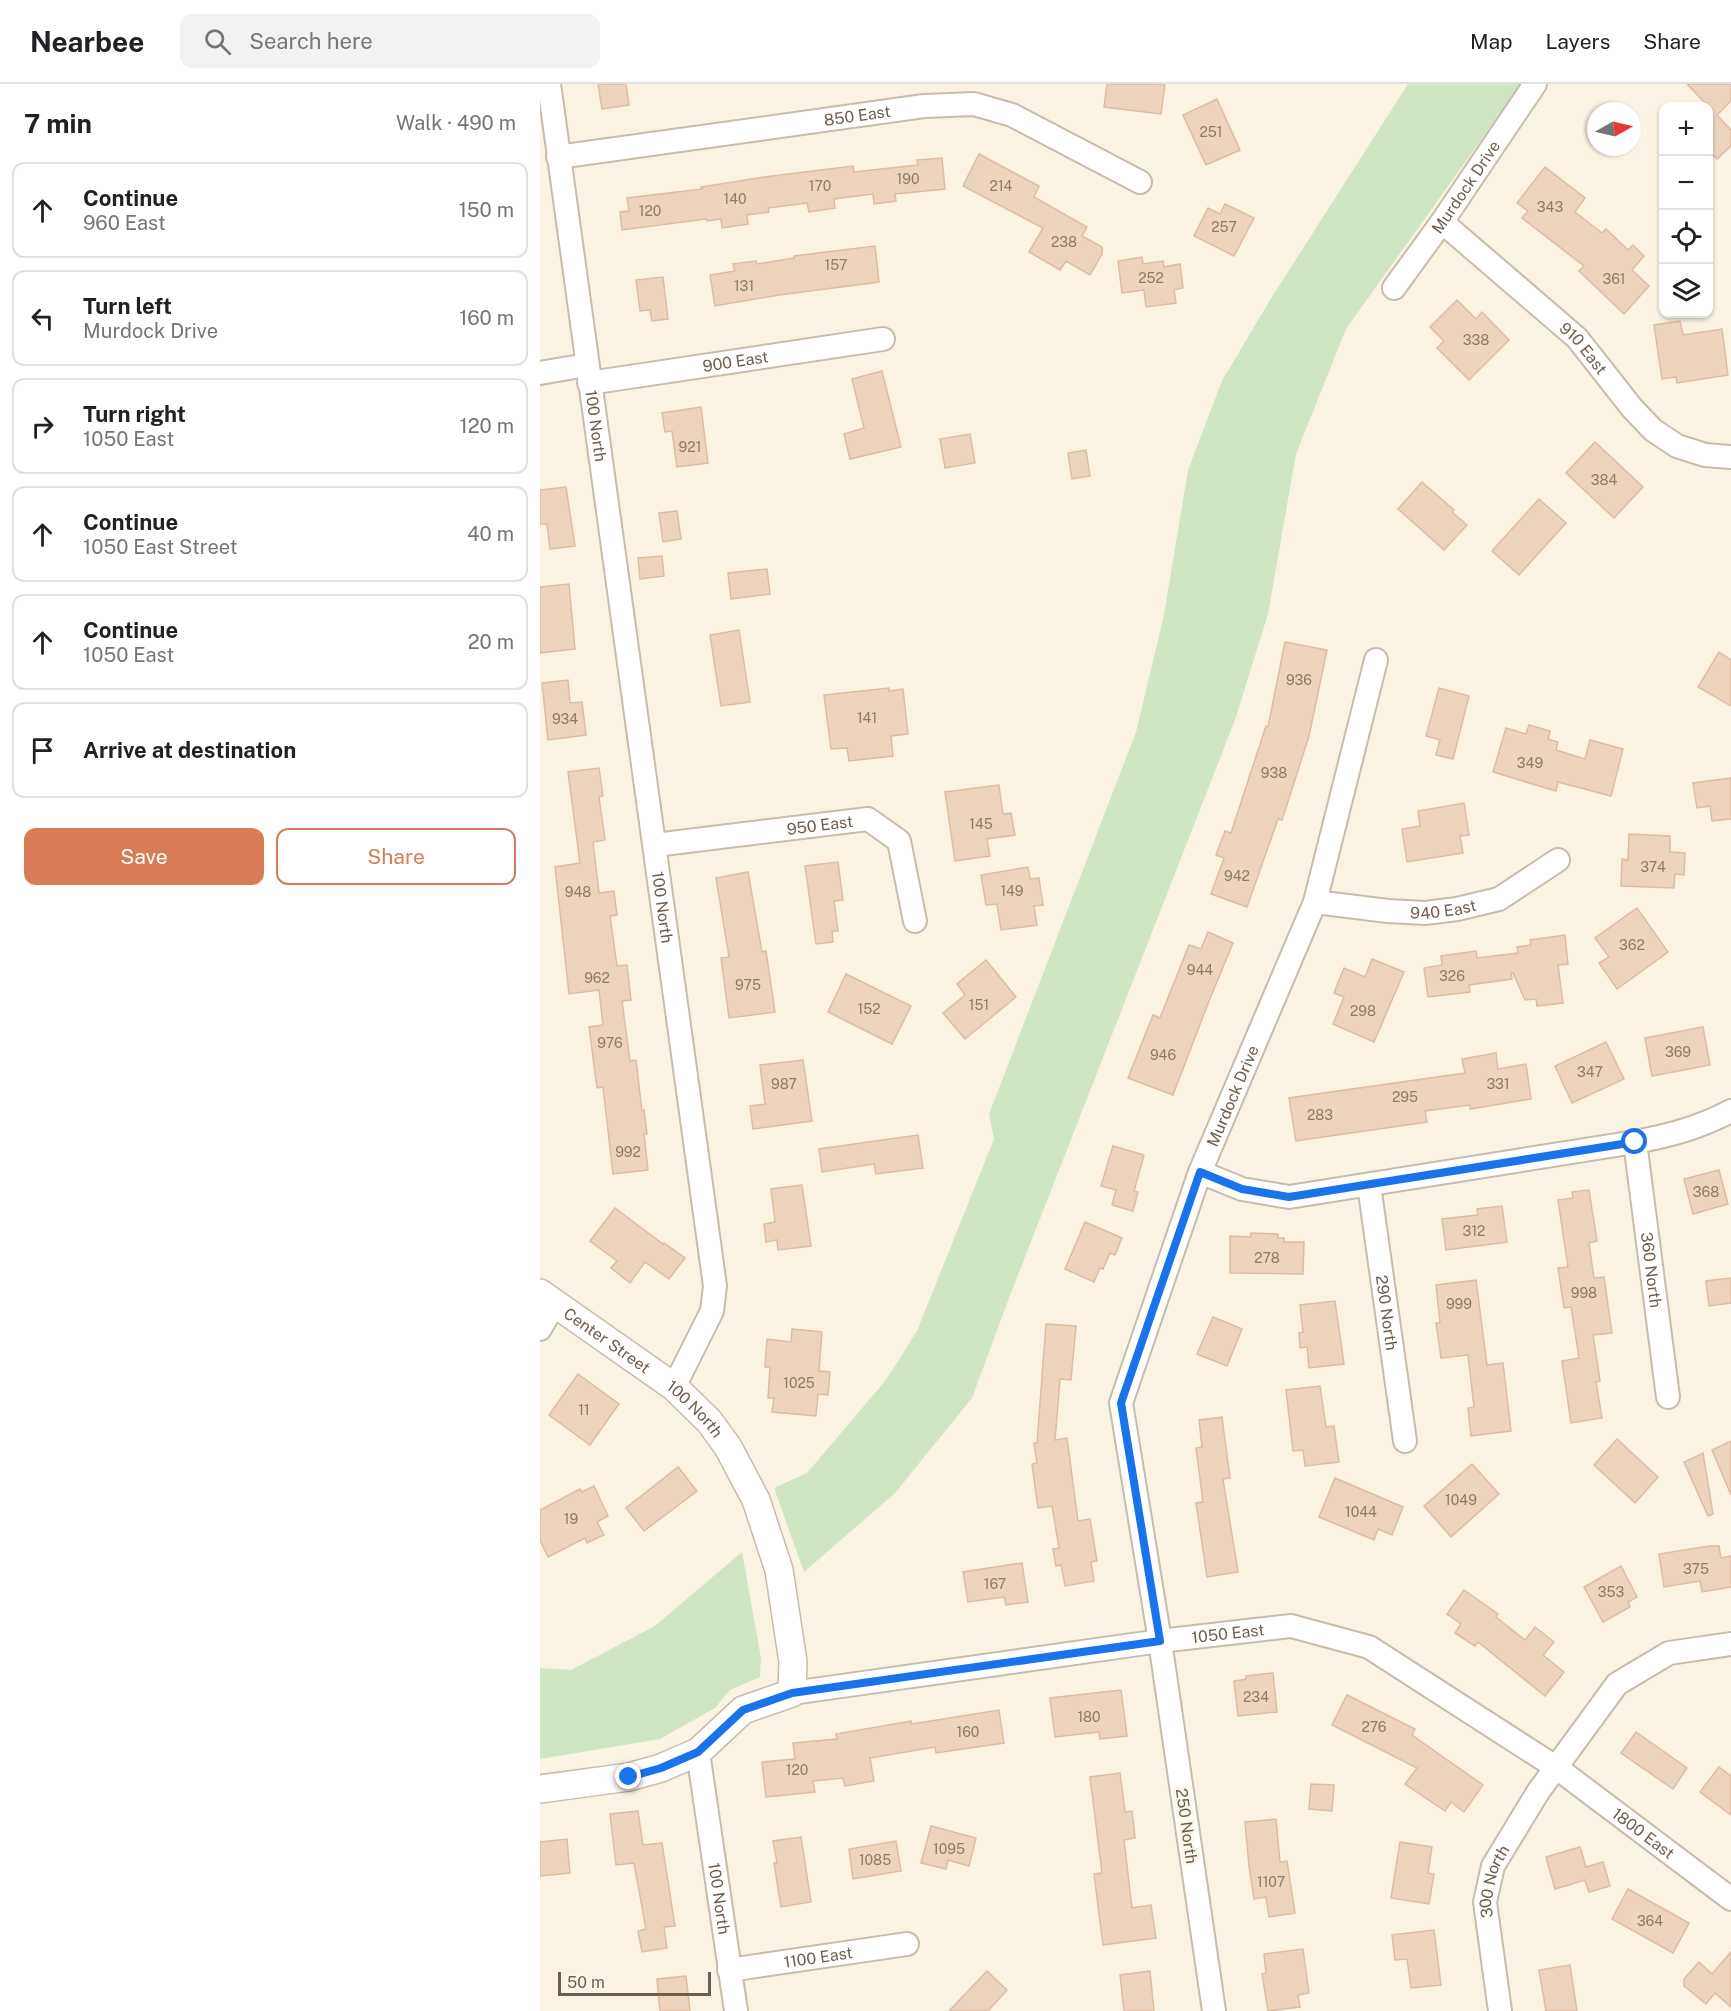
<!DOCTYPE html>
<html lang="en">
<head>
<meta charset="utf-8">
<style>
  body { margin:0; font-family:"Public Sans",sans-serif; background:#f2f2f2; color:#202124 }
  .controls { position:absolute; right:18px; top:18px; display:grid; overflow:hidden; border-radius:12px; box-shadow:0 2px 4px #0004 }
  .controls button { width:54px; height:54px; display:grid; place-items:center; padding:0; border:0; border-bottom:2px solid #e0e0e0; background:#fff; color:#202124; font:30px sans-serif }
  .compass { position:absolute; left:1047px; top:18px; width:54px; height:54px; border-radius:50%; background:#fff; box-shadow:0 2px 4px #0004; rotate:82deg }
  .scale { position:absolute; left:18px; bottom:15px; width:153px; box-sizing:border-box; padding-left:6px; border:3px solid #6f5c4c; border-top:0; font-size:16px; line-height:21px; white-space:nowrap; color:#6f5c4c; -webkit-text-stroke:4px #fdf7ea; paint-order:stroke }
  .stop { position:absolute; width:18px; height:18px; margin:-14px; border:4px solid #1a73e8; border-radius:50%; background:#fff }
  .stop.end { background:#1a73e8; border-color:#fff; box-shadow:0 2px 6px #0008 }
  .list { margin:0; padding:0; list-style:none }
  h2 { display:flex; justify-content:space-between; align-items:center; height:78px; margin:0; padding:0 24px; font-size:26px }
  h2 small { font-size:20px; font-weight:400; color:#757577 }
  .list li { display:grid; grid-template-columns:39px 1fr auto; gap:18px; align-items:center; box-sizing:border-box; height:96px; margin:0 12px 12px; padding:0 12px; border:2px solid #e0e0e0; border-radius:12px }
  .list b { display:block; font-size:22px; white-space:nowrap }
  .list p { margin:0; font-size:20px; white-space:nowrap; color:#757577 }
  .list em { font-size:20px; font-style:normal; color:#757577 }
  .actions { display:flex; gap:12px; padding:18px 24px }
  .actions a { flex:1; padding:14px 0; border:2px solid #d77c55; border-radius:12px; text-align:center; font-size:21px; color:#d77c55 }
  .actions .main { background:#d77c55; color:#fff }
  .icon { flex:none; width:33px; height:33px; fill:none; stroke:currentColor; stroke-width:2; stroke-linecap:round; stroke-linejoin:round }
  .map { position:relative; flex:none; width:1191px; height:1927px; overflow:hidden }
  header { display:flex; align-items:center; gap:36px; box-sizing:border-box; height:84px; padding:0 30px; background:#fff; border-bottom:2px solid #e0e0e0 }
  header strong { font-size:28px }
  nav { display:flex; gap:33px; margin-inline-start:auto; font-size:21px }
  .search { width:420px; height:54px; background:#f2f2f2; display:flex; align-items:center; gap:15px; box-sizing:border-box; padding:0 21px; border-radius:12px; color:#757577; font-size:22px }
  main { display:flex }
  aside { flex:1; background:#fff }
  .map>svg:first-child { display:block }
</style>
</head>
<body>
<header>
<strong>Nearbee</strong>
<div class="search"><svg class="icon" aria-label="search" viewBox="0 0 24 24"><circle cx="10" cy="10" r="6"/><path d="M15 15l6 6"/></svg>Search here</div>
<nav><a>Map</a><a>Layers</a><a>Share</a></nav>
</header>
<main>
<aside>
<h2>7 min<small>Walk · 490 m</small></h2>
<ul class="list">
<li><svg class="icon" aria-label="ahead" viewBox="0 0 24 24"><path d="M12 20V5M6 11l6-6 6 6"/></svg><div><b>Continue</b><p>960 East</p></div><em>150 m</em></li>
<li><svg class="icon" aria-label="left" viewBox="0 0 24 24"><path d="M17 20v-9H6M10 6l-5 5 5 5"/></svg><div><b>Turn left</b><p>Murdock Drive</p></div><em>160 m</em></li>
<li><svg class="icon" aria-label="right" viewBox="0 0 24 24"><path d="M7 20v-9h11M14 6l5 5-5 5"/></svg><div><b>Turn right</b><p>1050 East</p></div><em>120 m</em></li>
<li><svg class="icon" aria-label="ahead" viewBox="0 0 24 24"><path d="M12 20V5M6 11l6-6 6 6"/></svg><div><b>Continue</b><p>1050 East Street</p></div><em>40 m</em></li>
<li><svg class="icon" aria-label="ahead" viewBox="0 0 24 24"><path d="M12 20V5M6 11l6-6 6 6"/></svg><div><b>Continue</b><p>1050 East</p></div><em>20 m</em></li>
<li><svg class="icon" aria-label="arrive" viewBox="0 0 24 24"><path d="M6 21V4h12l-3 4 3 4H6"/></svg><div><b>Arrive at destination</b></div></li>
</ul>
<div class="actions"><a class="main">Save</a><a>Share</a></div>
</aside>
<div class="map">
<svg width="1191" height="1927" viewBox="0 0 1191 1927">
  <rect width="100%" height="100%" fill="#faf3e4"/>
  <g fill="#cfe5c4">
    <path d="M868 0H981L806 245 756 370 728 530 695 636 469 1214 432 1314 355 1409 264 1488 234 1404 267 1389 346 1296 377 1247 454 1055 449 1030 596 648 624 531 648 386 682 297 730 216Z"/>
    <path d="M202 1468 221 1574 220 1593 190 1606 175 1624 120 1655 0 1675V1584L31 1586 115 1542Z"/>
  </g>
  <g fill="#ecd4bf" stroke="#ddbca1" stroke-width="1.5">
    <path d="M58 0H86L89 21 62 25Z"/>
    <path d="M567 0H625L621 30 564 23Z"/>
    <path d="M1147 0H1191V17L1177 31 1191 46V62L1177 75 1168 66V22Z"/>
    <path d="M677 15 700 66 666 81 643 31Z"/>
    <path d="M439 70 499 102 494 113 547 143 542 152 562 163V170L550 191 526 177 520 186 489 168 503 144 423 102Z"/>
    <path d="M402 74 405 105 355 110 356 117 334 120 333 110 294 115 295 124 269 128 267 119 228 124 229 128 207 131 208 140 182 144 181 135 167 137 166 135 82 146 80 128 89 127 87 114 162 105 161 103 224 93 313 82 314 88 378 81 377 76Z"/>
    <path d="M1005 83 1045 114 1035 128 1062 149 1066 145 1088 166 1093 161 1104 172 1092 186 1109 202 1084 230 1039 187 1044 182 982 134 988 127 977 119Z"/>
    <path d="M685 120 714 134 694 172 654 152 668 124 680 130Z"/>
    <path d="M335 162 339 198 239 211 175 222 170 191 195 187 193 180 216 177 217 180 254 174V172Z"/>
    <path d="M602 173 603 180 623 177 624 183 640 180 643 204 634 206 636 219 606 223 604 206 582 209 578 177Z"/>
    <path d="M123 193 128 235 112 237 110 226 100 227 96 196Z"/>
    <path d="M917 216 936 235 942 228 969 256 929 296 897 264 904 257 890 243Z"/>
    <path d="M1140 237 1143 251 1182 245 1188 291 1137 299 1136 293 1122 295 1114 241Z"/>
    <path d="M342 287 361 363 310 375 304 350 324 344 312 295Z"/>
    <path d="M161 323 168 379 137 383 132 347 125 348 122 329Z"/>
    <path d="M430 350 435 379 405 384 400 355Z"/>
    <path d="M1055 358 1103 403 1074 434 1026 389Z"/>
    <path d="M546 366 550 392 532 395 528 369Z"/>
    <path d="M882 398 914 426 912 428 927 441 904 466 858 425Z"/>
    <path d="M26 403 35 462 10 465 7 440H0V406Z"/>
    <path d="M999 415 1026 439 979 491 952 467Z"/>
    <path d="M137 427 141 455 123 458 119 429Z"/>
    <path d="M122 472 124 492 100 495 98 474Z"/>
    <path d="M227 485 230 510 191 515 188 489Z"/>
    <path d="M29 500 35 565 0 569V503Z"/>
    <path d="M199 546 210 618 181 622 170 551Z"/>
    <path d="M745 558 787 566 769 652 742 736 738 735 707 823 671 810 684 774 676 771 685 747 691 749 726 642 728 643Z"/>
    <path d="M1179 568 1191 576V622L1158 603Z"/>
    <path d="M28 596 30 619 42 618 46 651 8 656 2 599Z"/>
    <path d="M349 604V607L363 605 368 650 351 652 353 672 309 677 307 664 291 665 284 611Z"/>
    <path d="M899 604 929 612 913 675 896 671 900 656 886 652Z"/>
    <path d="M989 641 1010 647 1008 655 1018 658 1016 666 1045 675 1050 656 1083 665 1071 712 1018 698 1016 707 953 688 966 644 986 650Z"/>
    <path d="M59 684 63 712 59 713 65 756 53 758 59 809 74 807 77 831 70 832 77 882 87 881 91 916 82 917 90 977 96 976 102 1027 104 1026 107 1050H104L108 1086 73 1090 63 1003 57 1004 49 943 63 941 59 906 29 910 15 783 40 779 28 688Z"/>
    <path d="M1191 694V735L1172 737 1170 722 1157 724 1153 699Z"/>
    <path d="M459 701 463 730 471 729 475 751 447 755 450 772 415 777 405 708Z"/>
    <path d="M924 719 929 751 920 752 923 769 867 778 862 745 880 742 878 727Z"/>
    <path d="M1089 750 1130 752V768L1145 769 1144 791 1135 790 1134 804 1081 802 1082 775 1088 776Z"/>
    <path d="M298 778 303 816 294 817 298 847H292L293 858 276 860 265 782Z"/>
    <path d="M488 783 490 795 499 794 503 821 494 822 497 841 461 846 457 820 446 821 441 791Z"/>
    <path d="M208 788 222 868 226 867 235 928 189 934 181 874 189 873 176 794Z"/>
    <path d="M1097 824 1128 868 1077 905 1059 879 1069 873 1055 854Z"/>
    <path d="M668 848 693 859 667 922 633 1011 588 994 613 931 620 934 649 861 661 865Z"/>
    <path d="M1025 851 1028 880 1018 881 1023 919 997 922 996 915 985 916 973 889H971L972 895 929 901 930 908 888 913 884 884 902 881 901 872 936 867 937 874 978 869 977 863 991 861 990 856Z"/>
    <path d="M832 875 864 888 834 958 793 940 804 913 794 909 804 884 825 893Z"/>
    <path d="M446 876 476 913 425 955 403 929 425 911 417 900Z"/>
    <path d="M306 890 371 922 352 960 288 928Z"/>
    <path d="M1163 943 1170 981 1112 992 1105 954Z"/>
    <path d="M1066 958 1084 995 1032 1019 1015 982Z"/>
    <path d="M956 969 958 985 986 980 991 1015 930 1025V1021L885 1027 887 1038 756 1057 749 1014 925 989 922 975Z"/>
    <path d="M263 976 272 1037 213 1045 210 1022 225 1020 220 981Z"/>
    <path d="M378 1051 383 1084 336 1090 334 1080 282 1088 279 1065Z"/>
    <path d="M573 1062 604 1071 594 1107 598 1108 593 1127 572 1121 576 1106 561 1102Z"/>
    <path d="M1179 1086 1188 1120 1153 1130 1144 1095Z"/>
    <path d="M262 1101 271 1162 238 1166 237 1156 226 1158 224 1140 235 1138 231 1105Z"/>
    <path d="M1049 1106 1057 1157 1049 1159 1054 1194 1064 1193 1072 1249 1053 1251 1060 1297 1056 1298 1062 1334 1031 1339 1022 1277 1039 1274 1031 1223 1024 1224 1018 1184 1028 1183 1018 1116 1033 1114 1032 1108Z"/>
    <path d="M962 1122 967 1158 906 1166 902 1135 938 1131 937 1125Z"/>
    <path d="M75 1124 123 1160 124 1159 145 1174 129 1195 105 1178 90 1199 71 1184 77 1177 50 1157Z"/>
    <path d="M545 1138 582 1154 575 1171 570 1169 563 1185 560 1184 554 1198 525 1185Z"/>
    <path d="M711 1149 738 1150V1154H744V1158H764L763 1190 690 1189V1152L711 1153Z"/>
    <path d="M1191 1194V1219L1169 1222 1166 1197Z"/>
    <path d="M936 1196 947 1281 963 1279 971 1347 931 1352 928 1324 934 1323 928 1271 901 1274 896 1239H900L896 1201Z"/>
    <path d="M795 1217 804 1280 769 1284 767 1263 760 1264 759 1249 763 1248 760 1221Z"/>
    <path d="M673 1233 702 1245 687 1282 657 1270Z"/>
    <path d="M506 1240 536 1242 531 1296 520 1295 515 1356 527 1354 538 1437 550 1435 557 1477 551 1478 554 1497 525 1502 521 1481 516 1482 513 1465 519 1464 512 1422 498 1424 492 1380 497 1379 494 1359H497Z"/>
    <path d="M252 1245 282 1248 279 1287 290 1288 288 1311 278 1310 276 1332 232 1328 234 1314H228L230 1283H225L227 1255 251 1258Z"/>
    <path d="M38 1290 79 1320 50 1361 9 1331Z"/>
    <path d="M780 1302 786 1343 794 1342 799 1378 765 1382 763 1366 753 1367 746 1306Z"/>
    <path d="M682 1333 690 1394 683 1395 698 1488 667 1493 656 1419 663 1418 656 1364 662 1363 659 1336Z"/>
    <path d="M1077 1355 1118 1393 1095 1419 1054 1381Z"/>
    <path d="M1191 1357V1411L1172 1366Z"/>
    <path d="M1163 1369 1173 1430 1168 1432 1144 1378Z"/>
    <path d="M932 1380 959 1410 911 1453 884 1422Z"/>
    <path d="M138 1383 157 1407 104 1447 86 1424Z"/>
    <path d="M795 1394 863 1423 852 1451 838 1445 834 1456 779 1433Z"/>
    <path d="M54 1402 68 1432 57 1438 64 1451 47 1459 45 1454 8 1473 0 1456V1426L40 1405 42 1408Z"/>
    <path d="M1169 1462H1179L1181 1474 1191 1472V1503L1162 1508 1160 1497 1124 1503 1119 1470Z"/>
    <path d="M482 1479 488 1518 466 1521 464 1513 428 1518 423 1488Z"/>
    <path d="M1081 1482 1097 1513 1088 1518 1090 1523 1063 1538 1044 1503Z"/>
    <path d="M924 1506 958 1530 956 1533 985 1556 995 1543 1014 1558 1003 1571 1024 1588 1005 1612 938 1558 935 1562 915 1549 921 1540 907 1530Z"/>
    <path d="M733 1589 737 1628 698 1632 694 1597 706 1595V1592Z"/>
    <path d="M581 1606 587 1652 560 1655 559 1648 515 1653 510 1614Z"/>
    <path d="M807 1611 875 1645 872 1651 943 1701 924 1728 911 1718 905 1727 865 1700 877 1684 792 1641Z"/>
    <path d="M459 1626 464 1659 396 1669 395 1663 330 1674 334 1697 305 1702 303 1694 273 1697 275 1708 226 1713 222 1678 255 1675 253 1659 297 1655 296 1650 371 1637 372 1640Z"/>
    <path d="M1096 1648 1147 1684 1133 1705 1081 1669Z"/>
    <path d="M1179 1683 1191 1692V1731L1160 1708Z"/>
    <path d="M580 1689 585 1728 592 1727 595 1754 584 1756 592 1824 611 1821 616 1854 563 1861 554 1790 562 1789 550 1693Z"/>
    <path d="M771 1700 794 1701 792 1727 769 1725Z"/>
    <path d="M98 1727 103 1761 122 1759 135 1842 124 1843 127 1864 102 1868 98 1847 106 1845 94 1779 76 1781 70 1730Z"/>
    <path d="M736 1735 740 1778 747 1777 755 1829 729 1833 726 1813 714 1815 709 1782 705 1738Z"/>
    <path d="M391 1742 436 1754 429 1782 408 1776 406 1785 381 1779Z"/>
    <path d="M261 1753 271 1818 241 1823 234 1779H237L233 1757Z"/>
    <path d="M27 1755 30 1789 0 1792V1758Z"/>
    <path d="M356 1757 361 1787 313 1795 309 1765Z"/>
    <path d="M860 1758 892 1763 888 1789 894 1790 889 1820 851 1814Z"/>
    <path d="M1040 1763 1046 1783 1063 1778 1070 1802 1049 1808 1045 1796 1015 1805 1006 1773Z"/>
    <path d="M1088 1805 1149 1839 1133 1869 1072 1835Z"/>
    <path d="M894 1846 901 1901 871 1904 867 1875 855 1876 852 1851Z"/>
    <path d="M763 1865 769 1909 758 1911 760 1923 728 1927 722 1890 726 1889 724 1870Z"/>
    <path d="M1191 1868V1923L1175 1909 1166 1920 1144 1902V1895L1159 1878 1172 1890Z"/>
    <path d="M1030 1881 1037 1927H1006L999 1886Z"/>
    <path d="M447 1887 467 1906 448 1927H409Z"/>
    <path d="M610 1887 614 1927H584L580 1891Z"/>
    <path d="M146 1892 150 1927H120L117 1895Z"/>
  </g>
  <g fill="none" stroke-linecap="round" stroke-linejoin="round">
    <defs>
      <g id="minor">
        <path id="s1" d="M9 0 175 1202 172 1227 134 1303"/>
        <path id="s2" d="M18 73 384 22 434 20 472 31 600 98"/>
        <path id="s3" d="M902 138 1037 254 1092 324 1113 346 1137 362 1165 371 1191 373"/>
        <path id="s4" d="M854 204 902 138 995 0"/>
        <path d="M0 289 47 281"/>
        <path id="s5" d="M49 299 343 255"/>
        <path id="s6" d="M115 761 328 735 359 757 375 837"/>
        <path id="s7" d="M775 818 848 827 885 829 917 825 959 815 1018 776"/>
        <path id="s8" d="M1095 1058 1128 1313"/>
        <path d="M660 1088 702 1105 749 1113 1095 1058C1132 1051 1158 1044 1191 1027"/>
        <path id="s9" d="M829 1101 865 1357"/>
        <path d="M0 1245 15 1219"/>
        <path id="s10" d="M252 1609 620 1557 751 1542 829 1563 1017 1684 1191 1815"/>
        <path id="s11" d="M158 1668 196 1927"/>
        <path id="s12" d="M189 1886 367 1860"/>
        <path id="s13" d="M674 1927 620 1557 581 1319 660 1088 775 818 836 576"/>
        <path id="s14" d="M960 1927 945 1818 953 1782 998 1708 1077 1600 1129 1569 1191 1560"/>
      </g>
      <g id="tertiary">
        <path id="s15" d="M0 1209 134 1303 169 1337 188 1363 216 1416 239 1486 253 1578 252 1609 203 1626 158 1668 121 1684 89 1693 0 1705"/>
      </g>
    </defs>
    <use href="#minor" stroke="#c9bbac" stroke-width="26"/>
    <use href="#tertiary" stroke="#c9bbac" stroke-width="30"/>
    <use href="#minor" stroke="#fff" stroke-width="22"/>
    <use href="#tertiary" stroke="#fff" stroke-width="27"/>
  </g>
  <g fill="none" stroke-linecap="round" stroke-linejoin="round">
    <path stroke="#1a73e8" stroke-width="8" d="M89 1693 121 1684 158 1668 203 1626 252 1609 620 1557 581 1319 660 1088 702 1105 749 1113 1095 1058"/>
  </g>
  <g text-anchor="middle" stroke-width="6" stroke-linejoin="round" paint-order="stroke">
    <g font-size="14" fill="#8e7a69">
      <text x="671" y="53">251</text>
      <text x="368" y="100">190</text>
      <text x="280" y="107">170</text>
      <text x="461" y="107">214</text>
      <text x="195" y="120">140</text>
      <text x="1010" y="128">343</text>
      <text x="110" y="132">120</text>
      <text x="684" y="148">257</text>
      <text x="524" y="163">238</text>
      <text x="296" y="186">157</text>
      <text x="611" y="199">252</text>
      <text x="1074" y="200">361</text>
      <text x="204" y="207">131</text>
      <text x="936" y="261">338</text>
      <text x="150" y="368">921</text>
      <text x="1064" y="401">384</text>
      <text x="759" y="601">936</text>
      <text x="327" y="639">141</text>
      <text x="25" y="640">934</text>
      <text x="990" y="684">349</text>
      <text x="734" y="694">938</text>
      <text x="441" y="745">145</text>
      <text x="1113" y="788">374</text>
      <text x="697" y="797">942</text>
      <text x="472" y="812">149</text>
      <text x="38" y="813">948</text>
      <text x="1092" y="866">362</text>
      <text x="660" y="891">944</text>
      <text x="912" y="897">326</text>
      <text x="57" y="899">962</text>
      <text x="208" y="906">975</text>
      <text x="439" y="926">151</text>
      <text x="329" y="930">152</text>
      <text x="823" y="932">298</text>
      <text x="70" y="964">976</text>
      <text x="1138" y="973">369</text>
      <text x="623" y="976">946</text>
      <text x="1050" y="993">347</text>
      <text x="244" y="1005">987</text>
      <text x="958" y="1005">331</text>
      <text x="865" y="1018">295</text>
      <text x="780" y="1036">283</text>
      <text x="88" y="1073">992</text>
      <text x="1166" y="1113">368</text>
      <text x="934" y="1152">312</text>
      <text x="727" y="1179">278</text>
      <text x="1044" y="1214">998</text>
      <text x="919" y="1225">999</text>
      <text x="259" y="1304">1025</text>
      <text x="44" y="1331">11</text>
      <text x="921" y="1421">1049</text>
      <text x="821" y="1433">1044</text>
      <text x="31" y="1440">19</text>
      <text x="1156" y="1490">375</text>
      <text x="455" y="1505">167</text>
      <text x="1071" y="1513">353</text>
      <text x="716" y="1618">234</text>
      <text x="549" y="1638">180</text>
      <text x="834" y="1648">276</text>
      <text x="428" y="1653">160</text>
      <text x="257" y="1691">120</text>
      <text x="409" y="1770">1095</text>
      <text x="335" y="1781">1085</text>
      <text x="731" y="1803">1107</text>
      <text x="1110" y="1842">364</text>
    </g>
    <g font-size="16" fill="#6f5c4c" stroke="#fdf7ea">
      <text dy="6" stroke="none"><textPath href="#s2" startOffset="302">850 East</textPath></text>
      <text dy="6" stroke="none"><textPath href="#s4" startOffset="124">Murdock Drive</textPath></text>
      <text dy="6" stroke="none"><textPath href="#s3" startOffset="190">910 East</textPath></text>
      <text dy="6" stroke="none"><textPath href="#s5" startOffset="148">900 East</textPath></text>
      <text dy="6" stroke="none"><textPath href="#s1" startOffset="345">100 North</textPath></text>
      <text dy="6" stroke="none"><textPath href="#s6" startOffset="166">950 East</textPath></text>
      <text dy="6" stroke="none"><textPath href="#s1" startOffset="831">100 North</textPath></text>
      <text dy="6" stroke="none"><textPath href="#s7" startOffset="129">940 East</textPath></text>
      <text dy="6" stroke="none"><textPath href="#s13" startOffset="942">Murdock Drive</textPath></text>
      <text dy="6" stroke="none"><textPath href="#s8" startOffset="129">360 North</textPath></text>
      <text dy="6" stroke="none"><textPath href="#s9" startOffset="129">290 North</textPath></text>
      <text dy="6" stroke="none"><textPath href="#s15" startOffset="82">Center Street</textPath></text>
      <text dy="6" stroke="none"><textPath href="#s15" startOffset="194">100 North</textPath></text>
      <text dy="6" stroke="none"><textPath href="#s10" startOffset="440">1050 East</textPath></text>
      <text transform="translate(647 1742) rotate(82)" y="6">250 North</text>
      <text dy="6" stroke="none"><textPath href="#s10" startOffset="916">1800 East</textPath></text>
      <text dy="6" stroke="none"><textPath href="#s14" startOffset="132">300 North</textPath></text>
      <text dy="6" stroke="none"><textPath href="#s11" startOffset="148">100 North</textPath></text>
      <text dy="6" stroke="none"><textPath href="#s12" startOffset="90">1100 East</textPath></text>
    </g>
  </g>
</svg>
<div class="controls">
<button>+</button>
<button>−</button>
<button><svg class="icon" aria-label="locate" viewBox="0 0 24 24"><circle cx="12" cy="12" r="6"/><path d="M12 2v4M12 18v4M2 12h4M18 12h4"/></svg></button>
<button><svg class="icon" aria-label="layers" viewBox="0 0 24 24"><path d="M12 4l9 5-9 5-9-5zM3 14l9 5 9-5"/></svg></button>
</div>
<svg class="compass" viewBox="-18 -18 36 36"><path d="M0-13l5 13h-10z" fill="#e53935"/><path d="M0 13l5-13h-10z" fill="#757577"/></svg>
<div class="scale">50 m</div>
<div class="stop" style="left:1095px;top:1058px"></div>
<div class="stop end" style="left:89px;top:1693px"></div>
</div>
</main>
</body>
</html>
